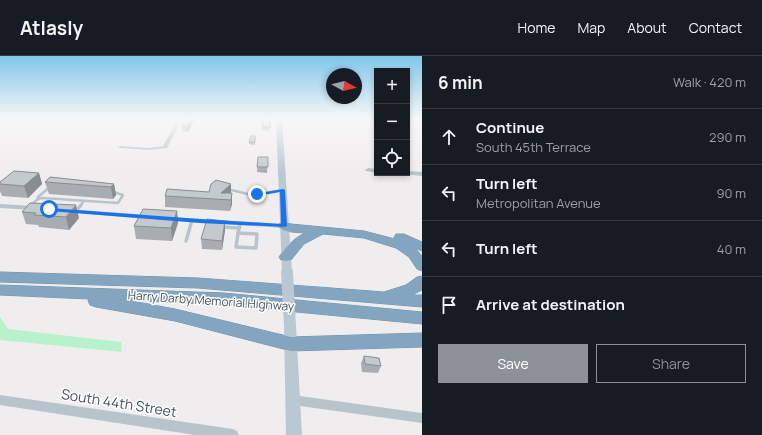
<!DOCTYPE html>
<html lang="en">
<head>
<meta charset="utf-8">
<style>
  body { margin:0; font-family:Manrope,sans-serif; background:#242831; color:#f1f3f6 }
  .controls { position:absolute; right:12px; top:12px; display:grid; overflow:hidden; border-radius:0px; box-shadow:0 2px 6px #0003 }
  .controls button { width:36px; height:36px; display:grid; place-items:center; padding:0; border:0; border-bottom:1px solid #363941; background:#171b24; color:#f1f3f6; font:20px sans-serif }
  .compass { position:absolute; left:326px; top:12px; width:36px; height:36px; border-radius:50%; background:#171b24; box-shadow:0 2px 6px #0003; rotate:98deg }
  .stop { position:absolute; width:12px; height:12px; margin:-9px; border:3px solid #1a73e8; border-radius:50%; background:#fff }
  .stop.end { background:#1a73e8; border-color:#fff; box-shadow:0 1px 4px #0008 }
  .list { margin:0; padding:0; list-style:none }
  h2 { display:flex; justify-content:space-between; align-items:center; height:52px; margin:0; padding:0 16px; font-size:17px }
  h2 small { font-size:13px; font-weight:400; color:#9ea1a6 }
  .list li { display:grid; grid-template-columns:26px 1fr auto; gap:12px; align-items:center; box-sizing:border-box; height:56px; padding:0 16px; border-top:1px solid #363941 }
  .list b { display:block; font-size:15px; white-space:nowrap }
  .list p { margin:0; font-size:13px; white-space:nowrap; color:#9ea1a6 }
  .list em { font-size:13px; font-style:normal; color:#9ea1a6 }
  .actions { display:flex; gap:8px; padding:12px 16px }
  .actions a { flex:1; padding:9px 0; border:1px solid #8c9099; border-radius:0px; text-align:center; font-size:14px; color:#8c9099 }
  .actions .main { background:#8c9099; color:#fff }
  .icon { flex:none; width:22px; height:22px; fill:none; stroke:currentColor; stroke-width:2; stroke-linecap:round; stroke-linejoin:round }
  .map { position:relative; flex:none; width:422px; height:379px; overflow:hidden }
  header { display:flex; align-items:center; gap:24px; box-sizing:border-box; height:56px; padding:0 20px; background:#171b24; border-bottom:1px solid #363941 }
  header strong { font-size:19px }
  nav { display:flex; gap:22px; margin-inline-start:auto; font-size:14px }
  main { display:flex }
  aside { flex:1; background:#171b24 }
  .map>svg:first-child { display:block }
</style>
</head>
<body>
<header>
<strong>Atlasly</strong>
<nav><a>Home</a><a>Map</a><a>About</a><a>Contact</a></nav>
</header>
<main>
<div class="map">
<svg width="422" height="379" viewBox="0 0 422 379">
  <rect width="100%" height="100%" fill="#f0edee"/>
  <path fill="#b9f1ca" d="M0 261 8 273 121 286 122 296 0 284Z"/>
  <g fill="none" stroke-linecap="round" stroke-linejoin="round">
    <defs>
      <g id="highway">
        <path d="M284 166 291 168 364 175 395 183 394 181 396 178H404L422 186V195L415 192 422 200V215L417 213 409 201 396 192 364 182 323 178 304 188 291 204 286 205 281 204 279 201C286 191 294 182 305 177 296 176 284 177 278 170L280 167Z"/>
        <path d="M0 216 198 222 384 236 406 229 417 221 422 220V234L412 239H422V251L198 232 0 226Z"/>
        <path d="M0 229 224 237 422 256V268L224 249 126 244 175 253 291 281 422 277V291L291 295 175 265 96 251 90 249 88 245 89 243 0 239Z"/>
      </g>
    </defs>
    <use href="#highway" stroke="#6e90ab" stroke-width="1"/>
    <g stroke="#b8c4cc" stroke-width="2.5">
      <path d="M227 133 252 139 283 134"/>
      <path d="M38 143V141L51 130"/>
      <path d="M31 149 38 143 42 142 118 147 123 139 111 135"/>
      <path d="M80 150 84 145"/>
    </g>
    <g stroke="#b8c4cc" stroke-width="3.5">
      <path d="M76 155 81 149"/>
      <path d="M222 171 239 172"/>
      <path d="M238 177 257 178 256 192 236 191Z"/>
      <path d="M238 177 240 168"/>
      <path d="M186 185 192 164"/>
    </g>
    <g fill="#b8c4cc" fill-rule="evenodd">
      <path d="M178 63H182L167 92 150 94 120 92 118 91 120 90 150 92 163 90Z"/>
      <path d="M368 112 377 113V117L366 115 365 114Z"/>
      <path d="M407 115 422 116V120L405 118 404 117H407Z"/>
      <path d="M0 148 34 150 37 152 34 154 0 152Z"/>
      <path d="M68 153 147 159 150 161 147 163 66 156 65 155 66 154Z"/>
      <path d="M170 161 284 168 287 170 284 172 168 164 167 163Z"/>
      <path d="M0 339 233 373 237 375 239 379H195L0 349Z"/>
      <path d="M293 339 422 357V367L293 349 289 348 288 344 289 340Z"/>
    </g>
    <g fill="#bac8d3" fill-rule="evenodd">
      <path d="M276 63H282L292 216 291 219H283L282 216Z"/>
      <path d="M290 265 295 266 296 270 302 379H286L284 270 285 266Z"/>
    </g>
    <use href="#highway" fill="#83a5bf" fill-rule="evenodd"/>
    <path stroke="#bac8d3" stroke-width="12" d="M287 216 290 270"/>
  </g>
  <g fill="#a9adb1">
    <path d="M263 63H271L269 75 262 74Z"/>
    <path d="M194 64 188 76 182 75V71Z"/>
    <path d="M255 80V89L249 88V86Z"/>
    <path d="M258 101H268L267 117 257 116Z"/>
    <path d="M39 117 42 128 28 142 2 140 0 135V126Z"/>
    <path d="M45 126 114 128 116 139 113 143 49 138Z"/>
    <path d="M209 136 232 137V148L230 155 165 151V140Z"/>
    <path d="M30 147 79 162 69 174 39 171 38 169 26 168 22 156Z"/>
    <path d="M177 155 178 167 172 185 136 183 134 170Z"/>
    <path d="M225 174 222 194 202 193 201 183Z"/>
    <path d="M364 300 381 310 378 317 362 316 361 307Z"/>
  </g>
  <g fill="#898d90">
    <path d="M192 63H194V64L188 76 187 71Z"/>
    <path d="M39 117 42 128 28 142 24 130Z"/>
    <path d="M114 128 116 139 113 143 111 131Z"/>
    <path d="M231 128V139L221 137Z"/>
    <path d="M232 137V148L230 155 231 144Z"/>
    <path d="M76 149 79 162 69 174 66 161Z"/>
    <path d="M177 155 178 167 172 185 171 172Z"/>
    <path d="M225 165V174L222 194V185Z"/>
  </g>
  <g fill="#c4c9ce" stroke="#898d90">
    <path d="M185 63H192L187 71H182Z"/>
    <path d="M263 63H271L270 72 262 71Z"/>
    <path d="M251 80H255V86H249Z"/>
    <path d="M258 101H268V111H257Z"/>
    <path d="M14 115 39 117 24 130 0 128V126Z"/>
    <path d="M50 121 114 128 111 131 45 126Z"/>
    <path d="M216 124 231 128 221 137H232L231 144 165 140 167 133 209 136 211 128Z"/>
    <path d="M30 147 76 149 66 161 34 159 36 157 22 156Z"/>
    <path d="M143 153 177 155 171 172 134 170Z"/>
    <path d="M207 163 225 165 222 185 201 183Z"/>
    <path d="M364 300 379 302 381 310 365 308Z"/>
  </g>
  <linearGradient id="sky" x2="0" y2="1"><stop stop-color="#80c6eb"/><stop offset="0.54" stop-color="#f8f7f7"/><stop offset="1" stop-color="#f8f7f7" stop-opacity="0"/></linearGradient>
  <rect width="422" height="116" fill="url(#sky)"/>
  <path fill="#1a73e8" d="M283 133 285 134 287 170 284 171 200 167 49 155 46 153 49 152 200 163 281 168 280 136 257 140 254 138Z"/>
  <g text-anchor="middle" stroke-width="3" stroke-linejoin="round" paint-order="stroke">
    <g font-size="12" fill="#45535c" stroke="#fff">
      <text transform="translate(211 245) rotate(4)" y="4">Harry Darby Memorial Highway</text>
    </g>
    <g font-size="14" fill="#45535c" stroke="#fff">
      <text transform="translate(119 347) rotate(9)" y="5">South 44th Street</text>
    </g>
  </g>
</svg>
<div class="controls">
<button>+</button>
<button>−</button>
<button><svg class="icon" aria-label="locate" viewBox="0 0 24 24"><circle cx="12" cy="12" r="6"/><path d="M12 2v4M12 18v4M2 12h4M18 12h4"/></svg></button>
</div>
<svg class="compass" viewBox="-18 -18 36 36"><path d="M0-13l5 13h-10z" fill="#e53935"/><path d="M0 13l5-13h-10z" fill="#9ea1a6"/></svg>
<div class="stop" style="left:49px;top:153px"></div>
<div class="stop end" style="left:257px;top:138px"></div>
</div>
<aside>
<h2>6 min<small>Walk · 420 m</small></h2>
<ul class="list">
<li><svg class="icon" aria-label="ahead" viewBox="0 0 24 24"><path d="M12 20V5M6 11l6-6 6 6"/></svg><div><b>Continue</b><p>South 45th Terrace</p></div><em>290 m</em></li>
<li><svg class="icon" aria-label="left" viewBox="0 0 24 24"><path d="M17 20v-9H6M10 6l-5 5 5 5"/></svg><div><b>Turn left</b><p>Metropolitan Avenue</p></div><em>90 m</em></li>
<li><svg class="icon" aria-label="left" viewBox="0 0 24 24"><path d="M17 20v-9H6M10 6l-5 5 5 5"/></svg><div><b>Turn left</b></div><em>40 m</em></li>
<li><svg class="icon" aria-label="arrive" viewBox="0 0 24 24"><path d="M6 21V4h12l-3 4 3 4H6"/></svg><div><b>Arrive at destination</b></div></li>
</ul>
<div class="actions"><a class="main">Save</a><a>Share</a></div>
</aside>
</main>
</body>
</html>
